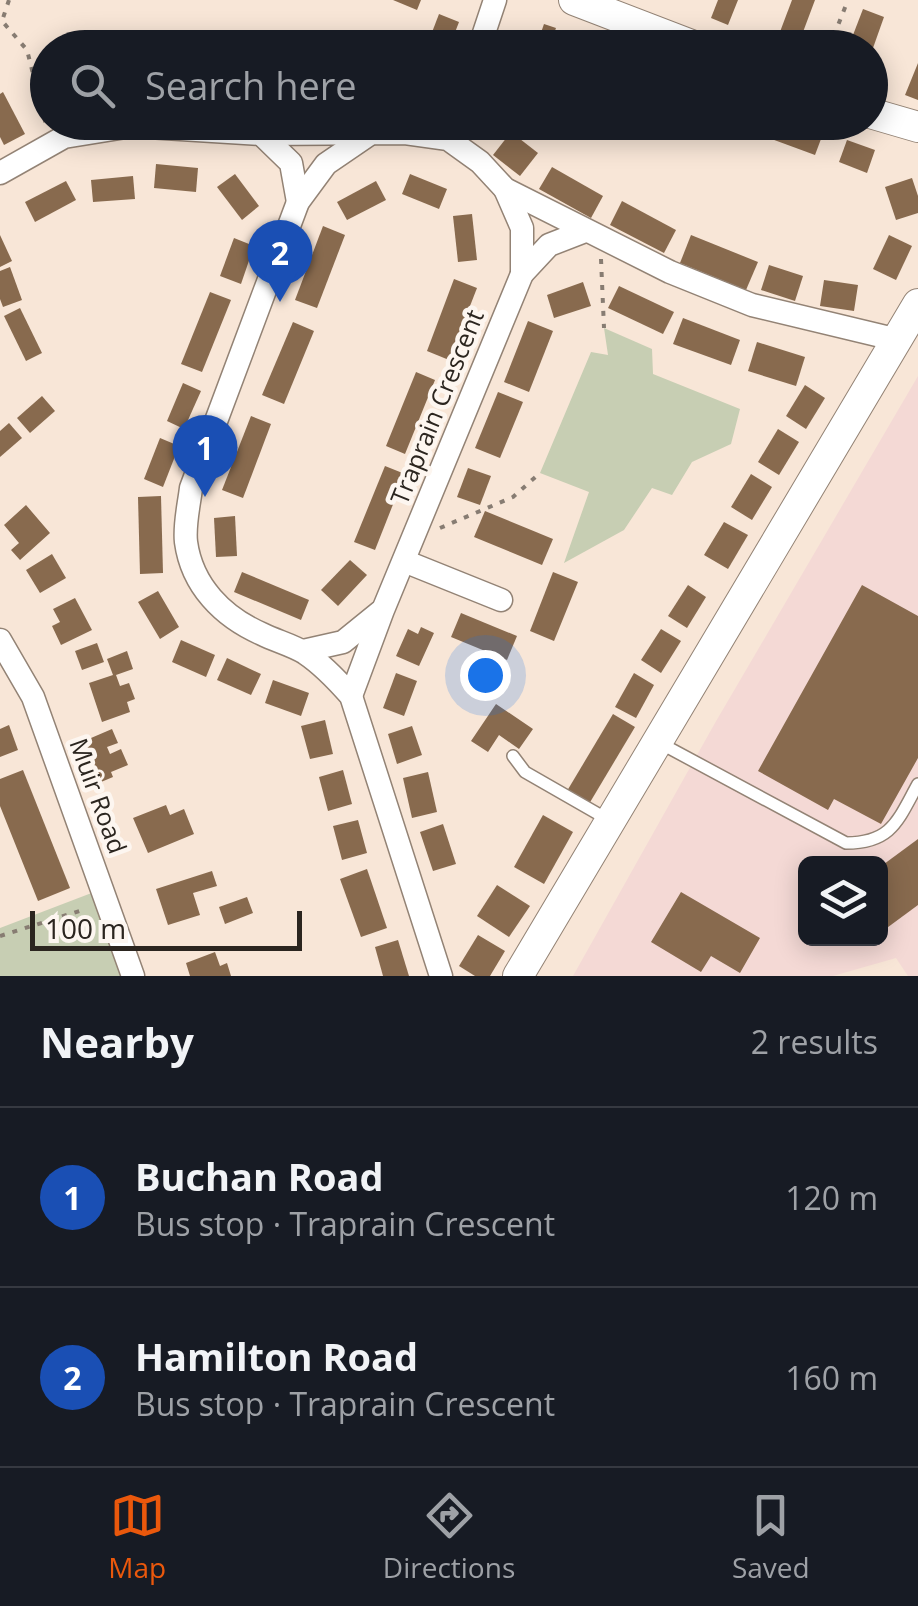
<!DOCTYPE html>
<html lang="en">
<head>
<meta charset="utf-8">
<style>
  body { margin:0; font-family:"Open Sans",sans-serif; background:#20242c; color:#f1f3f6 }
  .controls { position:absolute; right:30px; bottom:30px; display:grid; overflow:hidden; border-radius:15px; box-shadow:0 5px 25px #0003 }
  .controls button { width:90px; height:90px; display:grid; place-items:center; padding:0; border:0; border-bottom:2px solid #363941; background:#171b24; color:#f1f3f6; font:50px sans-serif }
  .scale { position:absolute; left:30px; bottom:25px; width:272px; box-sizing:border-box; padding-left:10px; border:5px solid #2b251f; border-top:0; font-size:28px; line-height:35px; white-space:nowrap; color:#2b251f; -webkit-text-stroke:8px #fdf6f0; paint-order:stroke }
  .you { position:absolute; left:485px; top:675px; width:35px; height:35px; margin:-25px; border:8px solid #fff; border-radius:50%; background:#1a73e8; box-shadow:0 0 0 15px #1a73e833 }
  .badge { display:grid; place-items:center; width:65px; height:65px; border-radius:50%; background:#ea580c; color:#fff; font-size:32px; font-weight:700 }
  .pin { position:absolute; translate:-50% -82px; filter:drop-shadow(0 2px 5px #0008) }
  .pin::after { content:''; position:absolute; top:52px; width:35px; height:30px; background:inherit; clip-path:polygon(0 0,100% 0,50% 100%) }
  .list { margin:0; padding:0; list-style:none }
  h2 { display:flex; justify-content:space-between; align-items:center; height:130px; margin:0; padding:0 40px; font-size:42px }
  h2 small { font-size:32px; font-weight:400; color:#9ea1a6 }
  .list li { display:grid; grid-template-columns:65px 1fr auto; gap:30px; align-items:center; box-sizing:border-box; height:180px; padding:0 40px; border-top:2px solid #363941 }
  .list b { display:block; font-size:38px; white-space:nowrap }
  .list p { margin:0; font-size:32px; white-space:nowrap; color:#9ea1a6 }
  .list em { font-size:32px; font-style:normal; color:#9ea1a6 }
  .icon { flex:none; width:55px; height:55px; fill:none; stroke:currentColor; stroke-width:2; stroke-linecap:round; stroke-linejoin:round }
  .map { position:relative; flex:none; width:918px; height:976px; overflow:hidden }
  .search { position:absolute; background:#171b24; box-shadow:0 5px 25px #0003; left:30px; right:30px; top:30px; height:110px; display:flex; align-items:center; gap:25px; box-sizing:border-box; padding:0 35px; border-radius:55px; color:#9ea1a6; font-size:38px }
  .sheet { height:490px; background:#171b24 }
  nav { display:flex; justify-content:space-around; align-items:center; box-sizing:border-box; height:140px; border-top:2px solid #363941; background:#171b24; font-size:28px; color:#9ea1a6 }
  nav a { display:grid; justify-items:center; gap:5px }
  nav .on { color:#ea580c }
  .map>svg:first-child { display:block }
</style>
</head>
<body>
<div class="map">
<svg width="918" height="976" viewBox="0 0 918 976">
  <rect width="100%" height="100%" fill="#f8e6d7"/>
  <path fill="#f4d9d5" fill-rule="evenodd" d="M918 376V976H908L896 958 833 976H573L715 723ZM806 864H880V938H806Z"/>
  <g fill="#c7ceb3">
    <path d="M604 328 652 349 653 374 740 409 731 444 692 462 672 495 652 488 624 530 564 563 589 492 540 473 591 352 608 355Z"/>
    <path d="M102 889 128 976H0V928Z"/>
  </g>
  <g fill="#886a4e">
    <path d="M393 0H421L417 10Z"/>
    <path d="M718 0H738L728 25 711 18Z"/>
    <path d="M792 0H815L797 48H783L775 45Z"/>
    <path d="M863 9 884 17 873 48H848Z"/>
    <path d="M439 14 459 22 449 48H426Z"/>
    <path d="M544 24 556 28 549 48 537 44Z"/>
    <path d="M563 32 590 43 589 48H557Z"/>
    <path d="M918 63V100L905 95Z"/>
    <path d="M3 92 25 134 4 145 0 137V94Z"/>
    <path d="M762 122H801L824 131 815 155 758 134Z"/>
    <path d="M511 132 538 153 520 176 493 155Z"/>
    <path d="M847 140 875 150 867 173 839 162Z"/>
    <path d="M156 164 198 168 196 192 154 188Z"/>
    <path d="M552 167 603 196 591 218 539 189Z"/>
    <path d="M235 174 259 206 242 220 217 187Z"/>
    <path d="M410 174 447 189 439 209 402 194Z"/>
    <path d="M133 176 135 199 93 202 91 180Z"/>
    <path d="M912 178 918 196V213L896 220 885 187Z"/>
    <path d="M66 181 76 200 35 222 25 202Z"/>
    <path d="M376 181 386 200 347 220 337 202Z"/>
    <path d="M622 201 676 230 664 253 610 225Z"/>
    <path d="M472 214 477 260 458 262 453 216Z"/>
    <path d="M323 226 345 235 317 308 295 300Z"/>
    <path d="M0 235 12 261 0 267Z"/>
    <path d="M691 235 758 262 746 290 680 263Z"/>
    <path d="M889 235 912 246 896 280 873 269Z"/>
    <path d="M234 238 254 246 241 284 220 276Z"/>
    <path d="M769 265 803 276 795 301 761 290Z"/>
    <path d="M10 267 22 300 3 307 0 299V271Z"/>
    <path d="M454 279 477 288 449 360 427 351Z"/>
    <path d="M824 280 858 285 854 311 820 306Z"/>
    <path d="M583 282 591 306 554 318 547 295Z"/>
    <path d="M619 286 674 312 663 334 608 308Z"/>
    <path d="M210 292 231 300 202 372 181 364Z"/>
    <path d="M20 308 42 353 26 361 4 316Z"/>
    <path d="M683 318 740 340 731 365 673 344Z"/>
    <path d="M528 321 553 331 529 392 504 382Z"/>
    <path d="M293 322 314 331 284 404 262 395Z"/>
    <path d="M757 342 805 357 796 386 748 371Z"/>
    <path d="M416 372 435 380 405 454 386 446Z"/>
    <path d="M183 383 201 391 184 429 167 421Z"/>
    <path d="M805 385 825 398 806 429 786 416Z"/>
    <path d="M498 392 523 402 500 458 475 448Z"/>
    <path d="M42 396 55 411 30 433 17 418Z"/>
    <path d="M251 416 271 424 243 498 222 490Z"/>
    <path d="M9 423 22 438 0 457V431Z"/>
    <path d="M778 429 799 442 779 475 758 462Z"/>
    <path d="M160 438 179 446 163 487 144 479Z"/>
    <path d="M385 466 405 474 375 550 354 542Z"/>
    <path d="M468 468 491 476 480 505 457 497Z"/>
    <path d="M751 474 772 487 752 520 731 507Z"/>
    <path d="M161 496 163 573 140 574 138 497Z"/>
    <path d="M26 505 50 533 20 560 11 550 19 543 4 525Z"/>
    <path d="M485 511 553 539 542 565 474 537Z"/>
    <path d="M235 516 237 556 216 557 214 518Z"/>
    <path d="M724 522 748 535 728 569 704 555Z"/>
    <path d="M52 554 66 578 40 593 26 570Z"/>
    <path d="M350 560 367 575 338 606 321 590Z"/>
    <path d="M242 572 309 600 301 620 234 592Z"/>
    <path d="M553 572 578 582 554 641 530 631Z"/>
    <path d="M688 585 706 597 687 628 668 616Z"/>
    <path d="M862 585 918 616V758L881 824 834 799 828 810 758 771Z"/>
    <path d="M158 591 179 627 160 639 138 602Z"/>
    <path d="M75 598 92 630 61 645 52 626 60 622 53 609Z"/>
    <path d="M461 613 517 636 507 660 451 637Z"/>
    <path d="M421 627 434 633 419 666 396 656 408 629 418 634Z"/>
    <path d="M661 629 681 641 661 673 641 660Z"/>
    <path d="M181 640 215 655 206 677 172 662Z"/>
    <path d="M97 643 104 662 82 670 75 651Z"/>
    <path d="M127 651 133 669 116 675 120 686 129 683 135 699 127 702 130 712 102 722 89 683 113 675 107 659Z"/>
    <path d="M227 658 261 674 251 695 217 680Z"/>
    <path d="M396 673 417 681 404 716 383 708Z"/>
    <path d="M634 673 654 685 636 718 615 707Z"/>
    <path d="M273 680 309 693 301 716 265 703Z"/>
    <path d="M496 704 533 729 519 749 499 735 488 752 471 741Z"/>
    <path d="M613 714 635 727 589 804 567 791Z"/>
    <path d="M325 720 333 754 310 759 301 726Z"/>
    <path d="M9 725 18 750 0 757V729Z"/>
    <path d="M412 726 422 755 397 764 388 734Z"/>
    <path d="M112 729 118 743 107 747 110 754 121 749 128 765 111 772 113 777 94 785 77 744Z"/>
    <path d="M23 770 70 888 38 901 0 806V779Z"/>
    <path d="M343 770 352 804 328 811 319 777Z"/>
    <path d="M428 772 437 812 412 818 403 778Z"/>
    <path d="M166 805 170 815 184 809 194 834 148 853 133 818Z"/>
    <path d="M543 815 573 832 544 884 514 867Z"/>
    <path d="M358 820 367 853 342 860 333 826Z"/>
    <path d="M443 824 456 864 433 871 420 832Z"/>
    <path d="M918 839V905L880 933V867Z"/>
    <path d="M367 869 387 928 361 937 340 879Z"/>
    <path d="M212 871 217 886 193 893 200 915 168 925 156 889Z"/>
    <path d="M497 885 530 906 509 937 477 916Z"/>
    <path d="M681 892 760 938 740 973 711 956 701 972 651 942Z"/>
    <path d="M247 897 253 913 225 924 219 907Z"/>
    <path d="M478 935 505 951 490 976H475L459 966Z"/>
    <path d="M398 940 409 976H383L375 947Z"/>
    <path d="M215 952 220 966 227 963 231 976H190L186 963Z"/>
  </g>
  <g fill="none" stroke-linecap="round" stroke-linejoin="round">
    <defs>
      <g id="lane">
        <path d="M658 742 846 843C892 843 898 820 918 784"/>
        <path d="M513 756 525 772 607 819"/>
      </g>
      <g id="street">
        <path d="M479 48 495 0"/>
        <path d="M261 134 291 163 298 202"/>
        <path d="M367 136 326 164 298 202 191 488C189 505 184 525 186 542 192 586 223 617 262 634 276 641 292 645 305 653 323 665 337 680 351 696L441 976"/>
        <path d="M0 173 64 137 132 126 261 134 405 133 448 139 480 162 505 189 670 272 752 305 898 340"/>
        <path d="M505 189 522 228V274"/>
        <path d="M404 561 501 600"/>
        <path d="M0 640 33 697 133 976"/>
        <path d="M303 651 343 642 380 612"/>
        <path d="M351 696 383 610 522 274 549 245 585 231"/>
      </g>
      <g id="secondary">
        <path d="M574 0 699 48"/>
        <path d="M870 113 918 127"/>
        <path d="M518 976 918 304"/>
      </g>
    </defs>
    <use href="#lane" stroke="#938375" stroke-width="14"/>
    <use href="#street" stroke="#938375" stroke-width="25"/>
    <use href="#secondary" stroke="#938375" stroke-width="32"/>
    <g stroke="#877c72" stroke-width="4" stroke-dasharray="5 8" stroke-linecap="butt">
      <path d="M9 0 2 21 27 50 46 125"/>
      <path d="M829 48 848 0"/>
      <path d="M601 259 604 328"/>
      <path d="M440 528 513 497 540 473"/>
      <path d="M0 936 86 909"/>
    </g>
    <use href="#lane" stroke="#fff" stroke-width="11"/>
    <use href="#street" stroke="#fff" stroke-width="22"/>
    <use href="#secondary" stroke="#fff" stroke-width="30"/>
  </g>
  <g text-anchor="middle" stroke-width="9" stroke-linejoin="round" paint-order="stroke">
    <g font-size="25" fill="#2b251f" stroke="#fdf6f0">
      <text transform="translate(437 407) rotate(-68)" y="9">Traprain Crescent</text>
      <text transform="translate(98 796) rotate(70)" y="9">Muir Road</text>
    </g>
  </g>
</svg>
<div class="controls">
<button><svg class="icon" aria-label="layers" viewBox="0 0 24 24"><path d="M12 4l9 5-9 5-9-5zM3 14l9 5 9-5"/></svg></button>
</div>
<div class="scale">100 m</div>
<div class="you"></div>
<div class="pin badge" style="left:205px;top:497px;background:#1a4fb4">1</div>
<div class="pin badge" style="left:280px;top:302px;background:#1a4fb4">2</div>
<div class="search"><svg class="icon" aria-label="search" viewBox="0 0 24 24"><circle cx="10" cy="10" r="6"/><path d="M15 15l6 6"/></svg>Search here</div>
</div>
<section class="sheet">
<h2>Nearby<small>2 results</small></h2>
<ul class="list">
<li><span class="badge" style="background:#1a4fb4">1</span><div><b>Buchan Road</b><p>Bus stop · Traprain Crescent</p></div><em>120 m</em></li>
<li><span class="badge" style="background:#1a4fb4">2</span><div><b>Hamilton Road</b><p>Bus stop · Traprain Crescent</p></div><em>160 m</em></li>
</ul>
</section>
<nav>
<a class="on"><svg class="icon" aria-label="map" viewBox="0 0 24 24"><path d="M3 6l6-2 6 2 6-2v14l-6 2-6-2-6 2zM9 4v14M15 6v14"/></svg>Map</a>
<a><svg class="icon" aria-label="directions" viewBox="0 0 24 24"><path d="M12 3l9 9-9 9-9-9zM9 14v-3h6M13 9l2 2-2 2"/></svg>Directions</a>
<a><svg class="icon" aria-label="saved" viewBox="0 0 24 24"><path d="M7 4h10v16l-5-4-5 4z"/></svg>Saved</a>
</nav>
</body>
</html>
